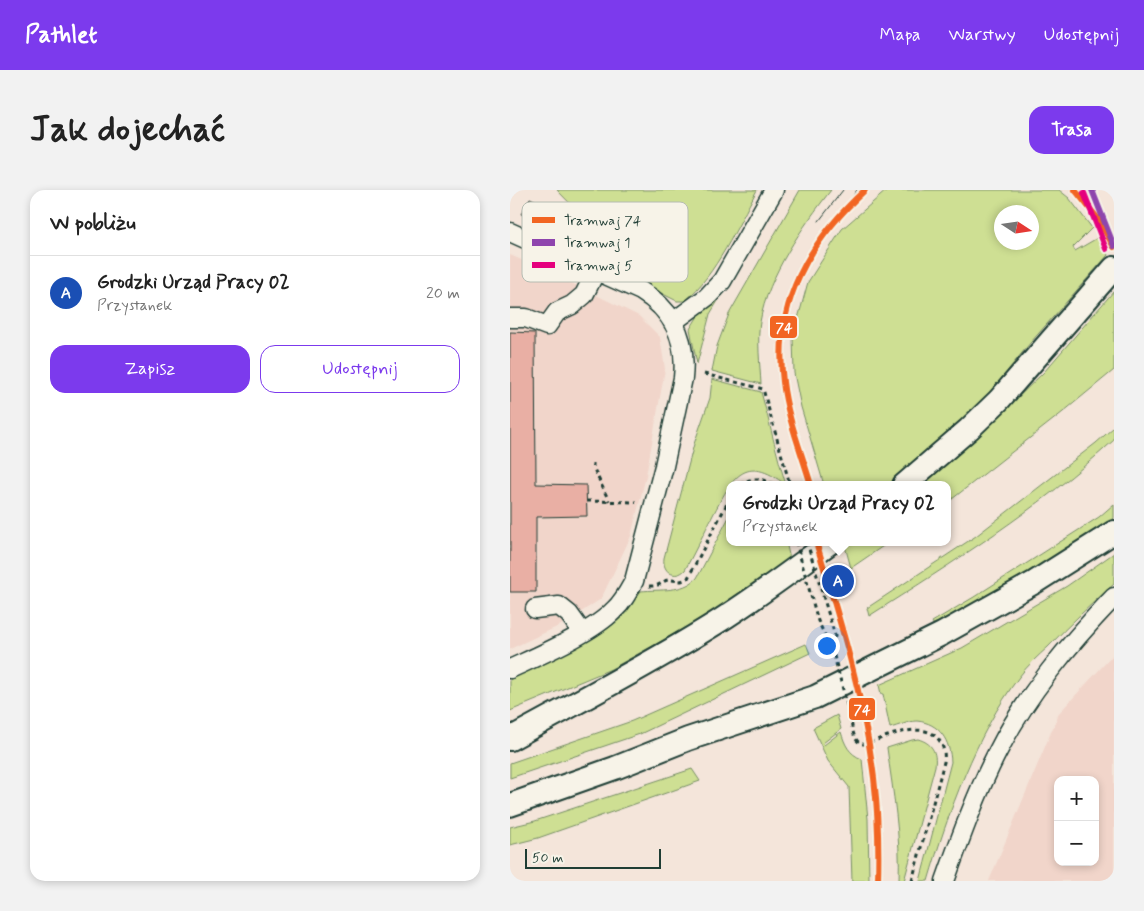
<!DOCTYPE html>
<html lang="pl">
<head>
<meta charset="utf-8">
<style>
  body { margin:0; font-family:Mynerve,sans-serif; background:#f2f2f2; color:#222 }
  .controls { position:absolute; right:15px; bottom:15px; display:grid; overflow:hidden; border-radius:10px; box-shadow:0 2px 8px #0003 }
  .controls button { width:45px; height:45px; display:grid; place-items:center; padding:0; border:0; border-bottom:1px solid #e0e0e0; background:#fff; color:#222; font:25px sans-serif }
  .compass { position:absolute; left:484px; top:15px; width:45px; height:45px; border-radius:50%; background:#fff; box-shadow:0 2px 8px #0003; rotate:102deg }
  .scale { position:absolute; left:15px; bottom:12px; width:136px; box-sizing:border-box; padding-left:5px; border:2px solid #1f3d34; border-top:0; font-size:14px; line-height:18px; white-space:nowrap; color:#1f3d34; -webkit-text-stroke:4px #f7f3e8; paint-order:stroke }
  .you { position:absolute; left:316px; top:455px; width:18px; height:18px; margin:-12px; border:4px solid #fff; border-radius:50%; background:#1a73e8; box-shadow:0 0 0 8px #1a73e833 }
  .badge { display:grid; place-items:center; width:32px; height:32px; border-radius:50%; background:#7c3aed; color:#fff; font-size:16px; font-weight:700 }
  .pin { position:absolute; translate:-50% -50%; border:2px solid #fff; box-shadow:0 1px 5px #0006 }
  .popup { position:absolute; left:216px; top:291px; width:225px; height:65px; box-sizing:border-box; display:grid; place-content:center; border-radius:10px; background:#fff; filter:drop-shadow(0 1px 4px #0005); font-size:16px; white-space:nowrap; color:#767676 }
  .popup b { font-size:19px; color:#222 }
  .popup::after { content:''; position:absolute; left:50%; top:100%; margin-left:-10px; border:10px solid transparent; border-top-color:#fff }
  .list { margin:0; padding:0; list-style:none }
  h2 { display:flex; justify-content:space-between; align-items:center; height:65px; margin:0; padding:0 20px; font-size:21px }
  h2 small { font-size:16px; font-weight:400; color:#767676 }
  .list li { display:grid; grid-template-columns:32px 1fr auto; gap:15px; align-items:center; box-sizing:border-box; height:75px; padding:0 20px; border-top:1px solid #e0e0e0 }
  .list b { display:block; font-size:19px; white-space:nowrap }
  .list p { margin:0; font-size:16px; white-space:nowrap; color:#767676 }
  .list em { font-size:16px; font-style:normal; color:#767676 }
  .actions { display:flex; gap:10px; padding:15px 20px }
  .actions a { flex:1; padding:11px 0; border:1px solid #7c3aed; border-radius:15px; text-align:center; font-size:18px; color:#7c3aed }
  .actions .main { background:#7c3aed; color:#fff }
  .map { position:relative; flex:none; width:604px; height:691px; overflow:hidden; border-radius:15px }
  header { display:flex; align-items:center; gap:30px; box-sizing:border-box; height:70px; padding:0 25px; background:#7c3aed; color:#fff }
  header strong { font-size:24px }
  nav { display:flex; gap:28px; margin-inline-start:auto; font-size:18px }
  .intro { display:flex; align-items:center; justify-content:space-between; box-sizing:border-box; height:120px; padding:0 30px }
  h1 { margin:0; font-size:35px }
  .button { padding:12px 22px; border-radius:15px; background:#7c3aed; color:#fff; font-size:18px; font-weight:700 }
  main { display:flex; gap:30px; padding:0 30px }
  aside { flex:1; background:#fff; border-radius:15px; box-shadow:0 2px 8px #0003 }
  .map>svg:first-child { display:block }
</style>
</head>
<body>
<header>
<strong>Pathlet</strong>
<nav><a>Mapa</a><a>Warstwy</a><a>Udostępnij</a></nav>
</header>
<div class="intro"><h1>Jak dojechać</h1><a class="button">Trasa</a></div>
<main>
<aside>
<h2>W pobliżu<small></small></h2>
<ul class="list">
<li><span class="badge" style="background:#1a4fb4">A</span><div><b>Grodzki Urząd Pracy 02</b><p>Przystanek</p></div><em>20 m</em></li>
</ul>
<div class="actions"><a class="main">Zapisz</a><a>Udostępnij</a></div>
</aside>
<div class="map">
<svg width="604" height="691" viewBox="0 0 604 691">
  <rect width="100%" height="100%" fill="#f4e5da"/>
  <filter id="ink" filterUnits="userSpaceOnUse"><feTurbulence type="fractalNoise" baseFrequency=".02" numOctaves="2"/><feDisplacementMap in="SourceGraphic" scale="10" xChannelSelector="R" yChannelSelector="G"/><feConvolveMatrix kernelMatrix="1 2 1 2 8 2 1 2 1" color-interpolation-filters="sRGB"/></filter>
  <g filter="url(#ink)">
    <g fill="#f1d5ca" fill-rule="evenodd">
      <path d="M0 65 35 80 129 126 150 147 155 179 136 286 121 346 91 409 51 435 0 459Z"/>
      <path d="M604 464V691H479L549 523ZM548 590H585V672H548Z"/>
    </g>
    <g fill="#cedf93" stroke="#768e64" fill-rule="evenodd">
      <path d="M47 0H247C227 37 207 83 175 111H167L117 86 120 75Z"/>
      <path d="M290 0H321C293 36 258 85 250 132 247 148 250 176 251 194L202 181 207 156 219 124Z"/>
      <path d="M377 0H549L559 8 582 38 563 57 565 61 589 47 598 65 521 152 471 213 408 271 379 295H314L291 217 284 183 283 147 298 92 332 39ZM492 22H522V52H492Z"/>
      <path d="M217 96 200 124 187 174 180 139 188 126Z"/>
      <path d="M604 101V180L553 222 437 313V295H410L468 246 534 182Z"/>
      <path d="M202 189 251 202C260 233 266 264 276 295 234 262 222 289 203 325 194 343 185 361 175 380 165 390 152 382 154 368L184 254 200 208Z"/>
      <path d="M604 237V250C530 318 444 372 359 426L357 418 466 346 586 253Z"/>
      <path d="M604 314V328L570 353 425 437 422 432 464 407 589 327Z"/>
      <path d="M219 327V352H276L280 369 209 419 101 479 0 521V486C35 471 81 455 110 429 118 421 123 409 131 401 151 399 172 403 187 388Z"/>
      <path d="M340 352H379L341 378 335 356Z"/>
      <path d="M604 363V394C581 414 559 435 538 457 528 466 517 476 509 487 466 544 438 623 418 691H410L441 572C440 551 430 533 407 531 399 531 388 536 380 538L373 504H371L369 495 452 458 557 396Z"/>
      <path d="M296 454 300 463 130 544 0 588V573L122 531Z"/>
      <path d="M327 525 331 539 313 553 314 555 331 542C335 555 339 564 352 569L358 629 359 691H342L339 597 318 571 303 538Z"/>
      <path d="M408 549C422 553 427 562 425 576L394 691H389C391 646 383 602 377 558L402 550Z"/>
      <path d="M182 579 190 591 28 648 0 655V637L25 631Z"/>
    </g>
    <g fill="#e9afa4" stroke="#1f3d34">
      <path d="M20 8 43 19 34 37 11 24Z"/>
      <path d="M0 142 25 143 26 294 76 295 77 326 26 327V402H0Z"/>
    </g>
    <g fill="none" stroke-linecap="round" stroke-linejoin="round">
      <defs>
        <g id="minor">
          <path d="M0 42 131 101C164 121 177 150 173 188L154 276 124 391C118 402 113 412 104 420 82 443 30 465 0 479"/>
          <path d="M0 128H16L37 136 47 122 62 115 74 105 86 81"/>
          <path d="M163 132 197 107 212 91 264 0"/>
          <path d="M25 419 49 416 59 424 72 442"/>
          <path d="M435 691C450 649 467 602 487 563 516 505 559 454 604 407"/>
        </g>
        <g id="major">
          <path d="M394 295 459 239 489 210 604 78"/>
          <path d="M0 549C69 511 139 475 206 433 246 408 283 380 321 352"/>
          <path d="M0 615 105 578 178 549 305 507 432 444 525 392 604 342"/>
        </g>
      </defs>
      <use href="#minor" stroke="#1f3d34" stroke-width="21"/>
      <use href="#major" stroke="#1f3d34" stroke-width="26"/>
      <g stroke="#1f3d34" stroke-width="3" stroke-dasharray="4 4" stroke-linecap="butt">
        <path d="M194 184 253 199 280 295"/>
        <path d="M83 273V277L99 311"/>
        <path d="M230 295C241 287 252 287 264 295"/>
        <path d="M77 311 126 312"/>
        <path d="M139 396C150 397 152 391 158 390 167 389 168 394 178 388L219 310"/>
        <path d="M340 526C343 537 342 555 356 554 376 547 414 529 429 550 434 557 435 563 434 572L402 691"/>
      </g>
      <use href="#minor" stroke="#f7f3e8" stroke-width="18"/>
      <use href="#major" stroke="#f7f3e8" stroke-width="22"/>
      <g stroke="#1f3d34" stroke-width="1">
        <path d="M309 31 333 0"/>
        <path d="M318 38 347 0"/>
      </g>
      <g stroke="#1f3d34" stroke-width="3" stroke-dasharray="4 4" stroke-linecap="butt">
        <path d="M286 352 308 431 323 462 340 526"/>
        <path d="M297 352 325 446 323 461"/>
      </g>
      <defs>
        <g id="tram-1">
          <path d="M565 0 589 30 604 57"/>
          <path d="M301 295C291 261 277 227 273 192 263 113 299 52 355 0"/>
          <path d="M306 352C330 430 354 508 364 588 368 622 369 657 368 691"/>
        </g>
        <path id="tram-2" d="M582 0 604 56"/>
        <path id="tram-3" d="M574 3 596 59"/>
      </defs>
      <use href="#tram-1" stroke="#f7f3e8" stroke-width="10"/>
      <use href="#tram-2" stroke="#f7f3e8" stroke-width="10"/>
      <use href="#tram-3" stroke="#f7f3e8" stroke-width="10"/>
      <use href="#tram-1" stroke="#f26522" stroke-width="6"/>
      <use href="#tram-2" stroke="#8e44ad" stroke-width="6"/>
      <use href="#tram-3" stroke="#e5007d" stroke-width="6"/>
    </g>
  </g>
  <rect x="12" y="12" width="166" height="80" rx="8" fill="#f7f3e8" stroke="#b6bcb2" stroke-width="1"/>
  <rect x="22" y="27" width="23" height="6" fill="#f26522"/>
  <rect x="22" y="49" width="23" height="7" fill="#8e44ad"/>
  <rect x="22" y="72" width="23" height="6" fill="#e5007d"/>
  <g font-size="14" fill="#1f3d34">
    <text x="54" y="35">Tramwaj 74</text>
    <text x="54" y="57">Tramwaj 1</text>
    <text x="54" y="80">Tramwaj 5</text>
  </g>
  <g stroke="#f7f3e8" stroke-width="2">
    <rect x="259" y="125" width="29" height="24" rx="5" fill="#f26522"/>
    <rect x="338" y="507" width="28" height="24" rx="5" fill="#f26522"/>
  </g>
  <g font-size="14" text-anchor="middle" font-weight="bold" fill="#fff">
    <text x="274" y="142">74</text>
    <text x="352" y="524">74</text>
  </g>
</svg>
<div class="controls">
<button>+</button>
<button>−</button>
</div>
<svg class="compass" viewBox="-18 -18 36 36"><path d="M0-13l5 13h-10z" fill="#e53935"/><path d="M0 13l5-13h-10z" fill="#767676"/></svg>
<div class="scale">50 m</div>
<div class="you"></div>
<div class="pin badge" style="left:328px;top:391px;background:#1a4fb4">A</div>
<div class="popup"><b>Grodzki Urząd Pracy 02</b>Przystanek</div>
</div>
</main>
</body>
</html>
